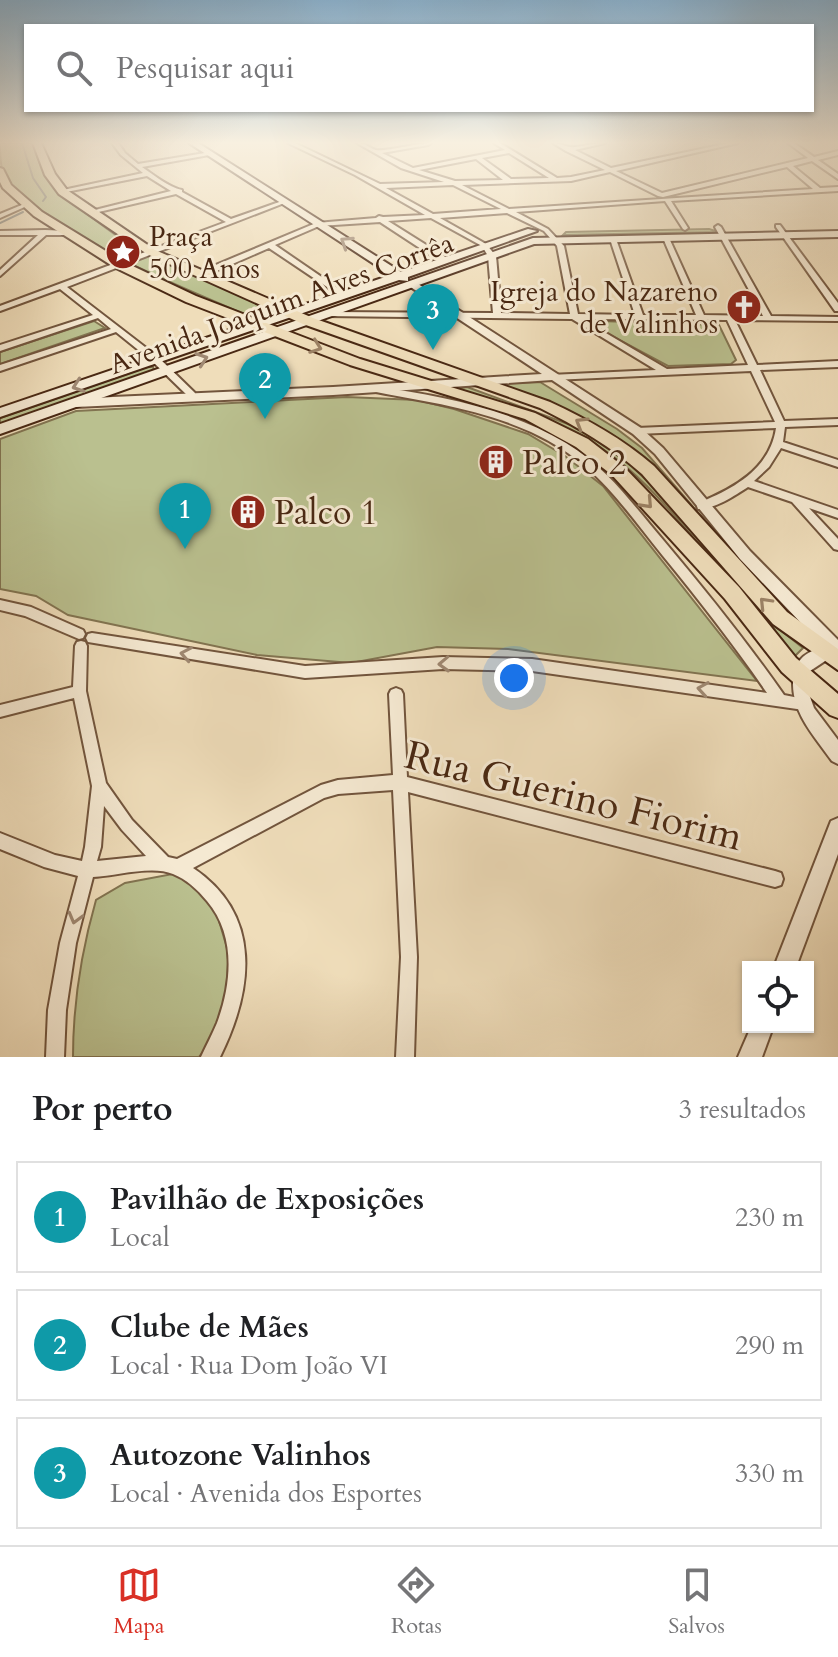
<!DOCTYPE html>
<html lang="pt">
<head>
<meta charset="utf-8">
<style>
  body { margin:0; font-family:Cardo,serif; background:#f6f6f6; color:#202124 }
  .controls { position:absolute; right:24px; bottom:24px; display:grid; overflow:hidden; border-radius:0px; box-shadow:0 2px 6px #0004 }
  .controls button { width:72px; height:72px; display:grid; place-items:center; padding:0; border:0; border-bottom:2px solid #e0e0e0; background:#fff; color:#202124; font:40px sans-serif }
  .you { position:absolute; left:514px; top:678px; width:28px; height:28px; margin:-20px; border:6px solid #fff; border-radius:50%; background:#1a73e8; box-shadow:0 0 0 12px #1a73e833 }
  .badge { display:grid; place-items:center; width:52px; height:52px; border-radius:50%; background:#d93025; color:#fff; font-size:26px; font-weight:700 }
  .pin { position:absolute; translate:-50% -66px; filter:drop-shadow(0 2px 4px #0008) }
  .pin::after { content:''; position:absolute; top:42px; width:28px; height:24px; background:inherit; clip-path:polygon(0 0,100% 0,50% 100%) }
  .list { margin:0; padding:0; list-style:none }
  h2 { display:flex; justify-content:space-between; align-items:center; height:104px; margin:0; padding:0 32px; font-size:34px }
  h2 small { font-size:26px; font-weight:400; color:#757577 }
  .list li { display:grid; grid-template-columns:52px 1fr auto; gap:24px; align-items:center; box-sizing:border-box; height:112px; margin:0 16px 16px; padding:0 16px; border:2px solid #e0e0e0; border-radius:0px }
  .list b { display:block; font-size:30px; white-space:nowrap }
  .list p { margin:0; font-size:26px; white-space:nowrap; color:#757577 }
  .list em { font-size:26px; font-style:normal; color:#757577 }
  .icon { flex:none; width:44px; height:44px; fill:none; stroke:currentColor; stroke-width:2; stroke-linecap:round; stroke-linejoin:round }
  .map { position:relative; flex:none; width:838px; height:1057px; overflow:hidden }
  .search { position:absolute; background:#fff; box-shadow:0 2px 6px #0004; left:24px; right:24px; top:24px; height:88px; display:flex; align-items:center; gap:20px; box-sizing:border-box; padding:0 28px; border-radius:0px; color:#757577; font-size:30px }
  .sheet { height:488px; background:#fff }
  nav { display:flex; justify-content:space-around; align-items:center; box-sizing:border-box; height:112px; border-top:2px solid #e0e0e0; background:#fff; font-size:22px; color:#757577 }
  nav a { display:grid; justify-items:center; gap:4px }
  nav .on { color:#d93025 }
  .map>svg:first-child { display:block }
</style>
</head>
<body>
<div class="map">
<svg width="838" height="1057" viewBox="0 0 838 1057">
  <rect width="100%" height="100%" fill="#efddba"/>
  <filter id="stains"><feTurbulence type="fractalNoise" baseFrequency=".0025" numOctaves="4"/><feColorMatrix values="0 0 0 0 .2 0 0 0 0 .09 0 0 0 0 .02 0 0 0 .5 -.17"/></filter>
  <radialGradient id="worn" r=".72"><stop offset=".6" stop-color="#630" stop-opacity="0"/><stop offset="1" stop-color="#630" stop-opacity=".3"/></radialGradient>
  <g fill="#bac08f" stroke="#827451" stroke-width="2">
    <path d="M0 143H32L42 169 56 191 114 234 276 313 270 317 255 319C196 292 30 230 3 173 0 164 0 153 0 143Z"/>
    <path d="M709 229 719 232 563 235 566 232Z"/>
    <path d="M94 321 105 328 0 364V352Z"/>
    <path d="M600 321 719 325 736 360 731 364 668 366 595 327 596 323Z"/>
    <path d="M147 367H153L154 371 0 427V418Z"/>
    <path d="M540 382 617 429 642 448 715 532 784 617 698 519 576 416 549 402 508 389 505 386 507 383Z"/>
    <path d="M467 387 579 428 620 455 659 492 773 624 803 648 788 663C740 599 657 475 587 440 546 419 499 406 455 389Z"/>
    <path d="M347 397 417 400 454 409 528 434 565 456 603 486 757 681 508 649 437 647 351 663 257 655 68 615 36 596 0 589V439L76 411Z"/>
    <path d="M183 872 215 907 229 955 234 989 215 1038 199 1057H73C73 1006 82 949 96 900L125 883Z"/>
  </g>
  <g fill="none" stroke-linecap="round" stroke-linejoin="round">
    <g stroke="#7d7e78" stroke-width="2">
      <path d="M22 143 33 178 46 197 43 201"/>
      <path d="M0 223 23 212"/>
    </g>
    <defs>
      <g id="minor">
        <path d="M112 143H118L125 153 138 164 211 152 212 153 209 155 142 167C154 175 168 187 182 190V192L231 219 282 201 287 202 67 287 158 357 195 393V397H189L152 361 116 332 0 371V365L111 329 98 318 0 351V345L93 315 60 289 0 311V306L226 222 176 194 90 214 87 212 171 191 147 176 61 193V191L63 190 143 173 121 155Z"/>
        <path d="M288 143H295L380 184 444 182 401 168 357 143C366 143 369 148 376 150 385 152 417 143 431 143L428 145 382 153 413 168 505 150 494 143H500L557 178 571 177 605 170 566 151 553 143C561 143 567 148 575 147 585 146 594 143 605 143L575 150 611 168 729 143H738L616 171 662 193 808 158 788 143H794L814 157 838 151V155L818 160 838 174V179L812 161 793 166 820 188 838 187V191L671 201 688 228 685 230 683 229 665 201 516 212 548 229 564 246 578 314 635 315 610 239 613 237 616 239 643 315H696L663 238 666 236 669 238 704 315 763 316 715 227 718 225 721 227 771 316 838 317V321L735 320 757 365 838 361V367L760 370 784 421 838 419V425L785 427 783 442 838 460V467L781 448 769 467 754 481 838 510V518L809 508 838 539V550L834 549 792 502 748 487C734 496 715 509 698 509L697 506 698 503C733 489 770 469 776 428L637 434 632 431 637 428 775 422 751 371 553 380 550 379V375L656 370 572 319 325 316 324 314 328 312 493 313 488 256 482 246 431 218 388 221 447 258V262H441L380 222 319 226 275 245 345 293 346 295 342 297 269 248 205 276H199V272L316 223 376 218 379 216 383 217 425 215 355 175ZM509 153 549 178 511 179 482 158ZM476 159 503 180 455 181 419 170ZM787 167 813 189 509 209 462 185 571 181 610 172 658 196 663 197ZM453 185 501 209 433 214 386 188ZM507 213 544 231 557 246 570 314 501 313 496 256 486 244 440 218ZM582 319 727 320 748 365 667 369Z"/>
        <path d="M24 204 29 205 0 218V214Z"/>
        <path d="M776 225H780L838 303V311H835L776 227Z"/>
        <path d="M45 230 68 231 71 233 68 235H46L0 276V270L38 235H0V231Z"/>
        <path d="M374 386C440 396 508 408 566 443 609 469 632 504 664 541 706 591 747 642 784 695L809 700 811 704 809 708 804 710 532 671 443 669 305 678 88 642 86 638 88 634 92 633 305 666 443 657 532 659 767 693C735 646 699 600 663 556 620 503 596 462 531 432 478 408 426 402 371 391V387Z"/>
        <path d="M0 600 31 607 83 630 85 634 83 638 79 639 25 616 0 610Z"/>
        <path d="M81 641 85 642 87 646 86 691 106 783 132 820 168 857 177 859 321 785 338 780 393 775 389 694 391 690 396 688 401 690 403 694 407 777 775 871 781 873 783 879 781 885 775 887 408 792 417 957 414 1057H396L401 957 393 790 338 794 324 798 193 868C263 915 253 990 220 1057H201C206 1046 212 1035 217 1023 232 983 236 935 207 901 198 890 186 879 173 874 152 865 116 876 93 877L76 943 66 1010 64 1057H46L48 1010 60 943 78 876 44 867 0 849V833L55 855 82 861 85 847 92 786 74 698 0 717V705L73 687 75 646 77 642ZM104 806 122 830 146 856 97 861 101 847Z"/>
      </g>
      <g id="tertiary">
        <path d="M409 282H415L641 428 663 448 750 551 838 640V660L828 659 810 671 809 694 814 708 838 740V764L832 761C815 737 792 713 793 682 794 674 794 665 801 659 806 653 816 649 823 646L740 559 655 454 633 434 552 380 333 395 76 407 70 403 76 399 113 397 333 387 542 374 445 310 429 317H421V313L438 305 409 286Z"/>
        <path d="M838 818V854L796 967H774L831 821Z"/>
        <path d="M751 1027H773L762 1057H738Z"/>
      </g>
      <g id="secondary">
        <path d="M189 143H198L401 272 528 229 537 231 408 277V281L399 280 0 417V408L391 275Z"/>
        <path d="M838 231V237L534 244 0 434V424L533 238Z"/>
      </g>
      <g id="primary">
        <path d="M33 143H41L55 174 67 190 155 250 313 318 550 402C587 419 623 439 654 466L787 612 838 649V670L773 624 642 474C612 447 576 426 540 408L303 324 147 254 59 194 45 175Z"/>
        <path d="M0 168 3 169 11 185 42 212 122 261 196 296 360 359 535 413 588 439 624 467 739 587 796 658 838 694V718L830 715 782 672 725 599 612 475 576 447 525 419 350 365 186 302 114 267 34 216 3 188 0 182Z"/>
      </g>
    </defs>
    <use href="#minor" stroke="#72553d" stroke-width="4"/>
    <use href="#tertiary" stroke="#72553d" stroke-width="4"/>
    <use href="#secondary" stroke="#492813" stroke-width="4"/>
    <use href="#primary" stroke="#492813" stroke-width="4"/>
    <use href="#minor" fill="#f5e9d2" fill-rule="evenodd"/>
    <use href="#tertiary" fill="#f5e9d2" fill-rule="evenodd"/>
    <use href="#secondary" fill="#f5e9d2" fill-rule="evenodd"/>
    <use href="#primary" fill="#efddba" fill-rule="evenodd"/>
  </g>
  <defs><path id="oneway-chevron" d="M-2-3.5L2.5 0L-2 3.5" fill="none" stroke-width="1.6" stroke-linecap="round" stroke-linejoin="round" transform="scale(2)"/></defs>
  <g stroke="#9f8872">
    <use href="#oneway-chevron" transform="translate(346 242) rotate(-147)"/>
    <use href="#oneway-chevron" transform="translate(202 359) rotate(-19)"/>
    <use href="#oneway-chevron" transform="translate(78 386) rotate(161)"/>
    <use href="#oneway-chevron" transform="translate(186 654) rotate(-170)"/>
    <use href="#oneway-chevron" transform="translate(444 664) rotate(178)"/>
    <use href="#oneway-chevron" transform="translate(703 689) rotate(-171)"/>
    <use href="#oneway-chevron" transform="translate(75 918) rotate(105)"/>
  </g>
  <g stroke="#9c8266">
    <use href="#oneway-chevron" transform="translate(316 347) rotate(20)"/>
    <use href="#oneway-chevron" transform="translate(581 423) rotate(-149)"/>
    <use href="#oneway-chevron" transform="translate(647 503) rotate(47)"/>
    <use href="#oneway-chevron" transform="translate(765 603) rotate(-134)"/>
  </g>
  <linearGradient id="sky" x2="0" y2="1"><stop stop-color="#8bb6d6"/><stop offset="0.49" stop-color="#f8f0e0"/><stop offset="1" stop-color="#f8f0e0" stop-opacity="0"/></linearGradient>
  <rect width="838" height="291" fill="url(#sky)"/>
  <defs>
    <symbol id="sight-disc" viewBox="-11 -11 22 22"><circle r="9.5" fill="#8f2418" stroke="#f5e9d2"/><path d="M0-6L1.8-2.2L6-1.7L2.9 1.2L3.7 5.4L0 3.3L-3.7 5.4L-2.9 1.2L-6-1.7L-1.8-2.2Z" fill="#fff"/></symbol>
    <symbol id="church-disc" viewBox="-11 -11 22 22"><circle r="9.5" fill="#8f2418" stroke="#f5e9d2"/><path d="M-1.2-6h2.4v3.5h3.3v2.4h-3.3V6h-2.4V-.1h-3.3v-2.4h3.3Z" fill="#fff"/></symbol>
    <symbol id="building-disc" viewBox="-11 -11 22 22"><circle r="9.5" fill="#8f2418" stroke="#f5e9d2"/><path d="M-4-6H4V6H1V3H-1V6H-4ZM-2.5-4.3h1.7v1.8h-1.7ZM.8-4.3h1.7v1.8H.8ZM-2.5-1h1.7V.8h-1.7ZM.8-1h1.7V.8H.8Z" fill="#fff"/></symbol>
  </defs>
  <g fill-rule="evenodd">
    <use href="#sight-disc" x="103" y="232" width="40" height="40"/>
    <use href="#church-disc" x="724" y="287" width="40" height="40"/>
    <use href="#building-disc" x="476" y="442" width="40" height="40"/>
    <use href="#building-disc" x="228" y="492" width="40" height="40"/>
  </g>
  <g text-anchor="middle" stroke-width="6" stroke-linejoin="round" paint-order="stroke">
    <g font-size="28" fill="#492813" stroke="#f5e9d2" text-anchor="start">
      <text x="149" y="246">Praça<tspan x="149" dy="32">500 Anos</tspan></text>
      <text x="718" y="301" text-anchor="end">Igreja do Nazareno<tspan x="718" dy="32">de Valinhos</tspan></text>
    </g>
    <g font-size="28" fill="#492813" stroke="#f5e9d2">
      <text transform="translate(281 303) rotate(-20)" y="10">Avenida Joaquim Alves Corrêa</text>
    </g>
    <g font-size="34" fill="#492813" stroke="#f5e9d2" text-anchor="start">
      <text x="522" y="474">Palco 2</text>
      <text x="274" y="524">Palco 1</text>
    </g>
    <g font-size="40" fill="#492813" stroke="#f5e9d2">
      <text transform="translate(574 795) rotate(14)" y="14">Rua Guerino Fiorim</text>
    </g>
  </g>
  <rect width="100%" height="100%" filter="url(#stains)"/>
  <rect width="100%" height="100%" fill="url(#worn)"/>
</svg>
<div class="controls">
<button><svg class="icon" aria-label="locate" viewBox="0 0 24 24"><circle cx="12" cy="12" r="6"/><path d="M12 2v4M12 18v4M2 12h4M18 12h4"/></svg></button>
</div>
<div class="you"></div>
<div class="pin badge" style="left:185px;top:549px;background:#0f9aa8">1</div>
<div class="pin badge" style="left:265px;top:419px;background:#0f9aa8">2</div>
<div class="pin badge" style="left:433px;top:350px;background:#0f9aa8">3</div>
<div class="search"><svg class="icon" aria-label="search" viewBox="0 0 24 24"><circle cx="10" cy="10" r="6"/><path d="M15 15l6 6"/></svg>Pesquisar aqui</div>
</div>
<section class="sheet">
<h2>Por perto<small>3 resultados</small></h2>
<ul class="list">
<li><span class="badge" style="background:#0f9aa8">1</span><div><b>Pavilhão de Exposições</b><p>Local</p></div><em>230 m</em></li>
<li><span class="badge" style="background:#0f9aa8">2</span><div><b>Clube de Mães</b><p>Local · Rua Dom João VI</p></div><em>290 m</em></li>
<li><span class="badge" style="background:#0f9aa8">3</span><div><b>Autozone Valinhos</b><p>Local · Avenida dos Esportes</p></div><em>330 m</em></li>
</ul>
</section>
<nav>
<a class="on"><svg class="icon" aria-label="map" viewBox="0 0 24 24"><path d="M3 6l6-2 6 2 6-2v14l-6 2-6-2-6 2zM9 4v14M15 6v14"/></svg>Mapa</a>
<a><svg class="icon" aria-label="directions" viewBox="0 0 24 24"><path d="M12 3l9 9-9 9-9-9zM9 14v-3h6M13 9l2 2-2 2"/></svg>Rotas</a>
<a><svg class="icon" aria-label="saved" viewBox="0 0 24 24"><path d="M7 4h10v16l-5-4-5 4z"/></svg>Salvos</a>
</nav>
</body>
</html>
